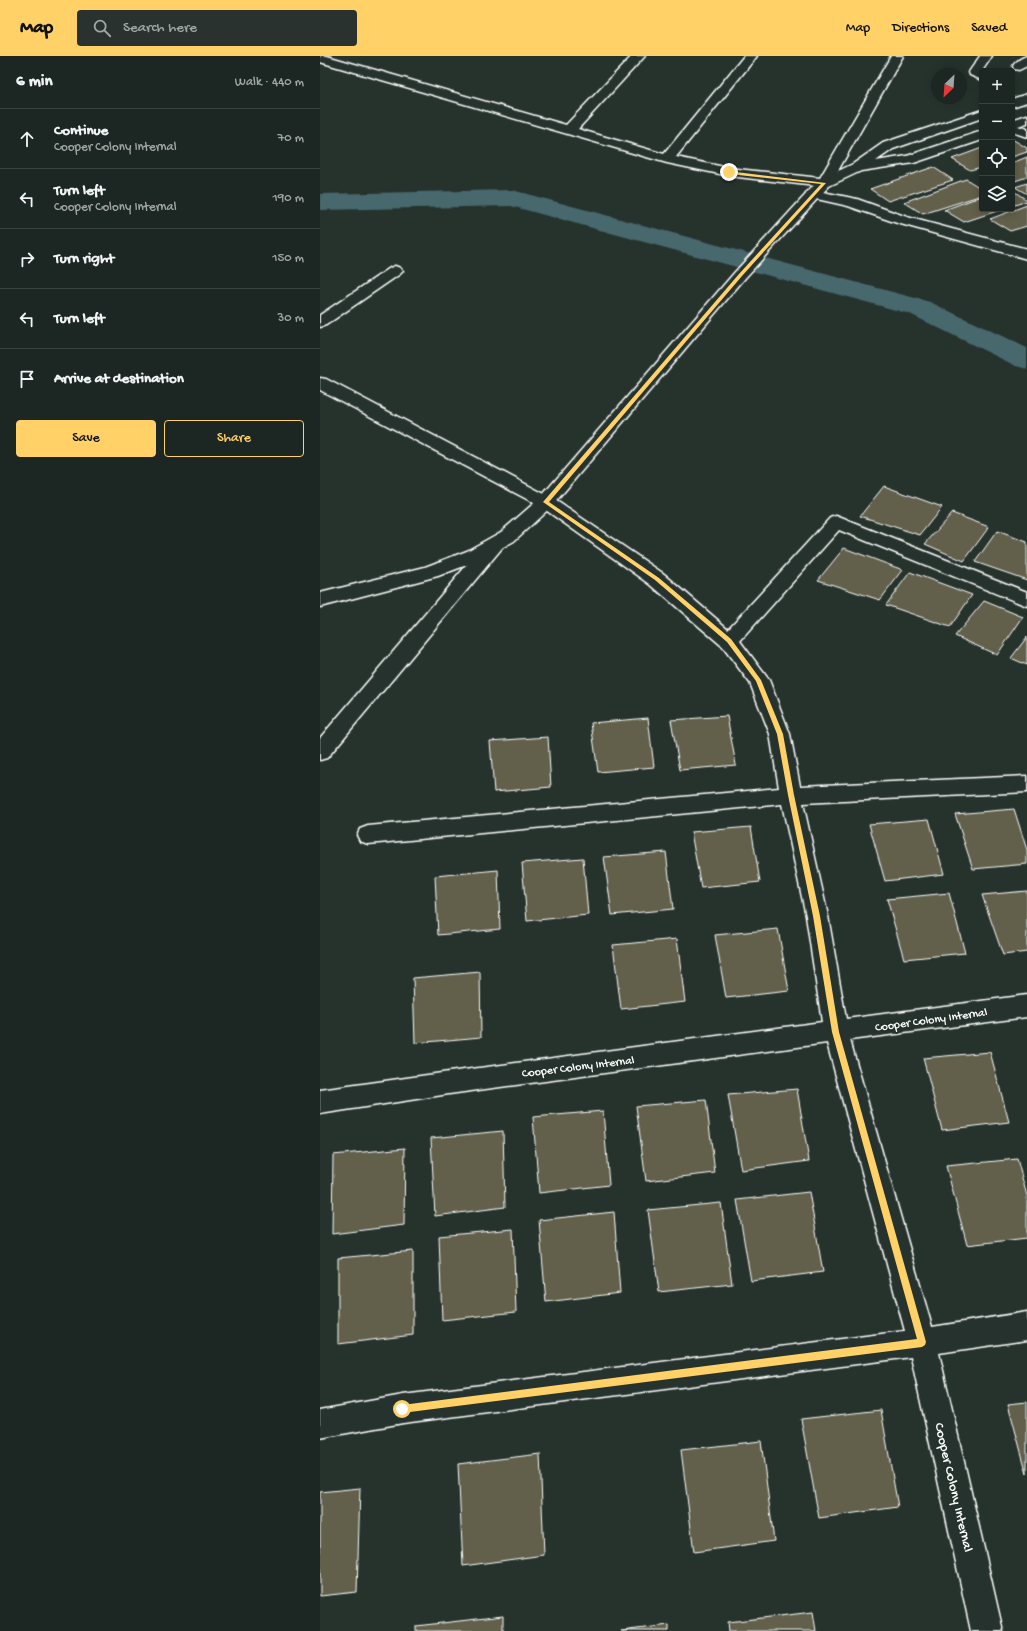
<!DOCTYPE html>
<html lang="en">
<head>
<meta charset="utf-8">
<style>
  body { margin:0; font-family:"Gochi Hand",sans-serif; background:#29322f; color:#f1f3f6 }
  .controls { position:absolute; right:12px; top:12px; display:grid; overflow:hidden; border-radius:4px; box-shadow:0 2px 10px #0003 }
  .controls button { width:36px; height:36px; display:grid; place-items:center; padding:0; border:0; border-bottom:1px solid #3a4340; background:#1c2622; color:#f1f3f6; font:20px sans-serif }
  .compass { position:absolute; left:611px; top:12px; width:36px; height:36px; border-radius:50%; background:#1c2622; box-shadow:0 2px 10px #0003; rotate:205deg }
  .stop { position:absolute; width:12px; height:12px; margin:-9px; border:3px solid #ffd166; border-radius:50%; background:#fff }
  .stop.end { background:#ffd166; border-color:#fff; box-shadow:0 1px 4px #0008 }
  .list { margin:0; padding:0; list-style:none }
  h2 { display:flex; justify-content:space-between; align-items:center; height:52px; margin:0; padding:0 16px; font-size:17px }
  h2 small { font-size:13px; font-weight:400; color:#a0a5a5 }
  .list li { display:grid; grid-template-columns:26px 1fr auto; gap:12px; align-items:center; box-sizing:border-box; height:60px; padding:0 16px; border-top:1px solid #3a4340 }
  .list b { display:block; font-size:15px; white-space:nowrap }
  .list p { margin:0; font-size:13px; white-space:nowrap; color:#a0a5a5 }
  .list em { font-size:13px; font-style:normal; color:#a0a5a5 }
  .actions { display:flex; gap:8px; padding:12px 16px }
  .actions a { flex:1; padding:9px 0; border:1px solid #ffd166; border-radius:4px; text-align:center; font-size:14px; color:#ffd166 }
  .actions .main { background:#ffd166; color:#111 }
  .icon { flex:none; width:22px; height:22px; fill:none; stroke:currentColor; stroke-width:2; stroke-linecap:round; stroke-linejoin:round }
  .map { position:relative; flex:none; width:707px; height:1575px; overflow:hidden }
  header { display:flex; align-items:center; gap:24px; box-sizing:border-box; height:56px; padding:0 20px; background:#ffd166; color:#111 }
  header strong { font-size:19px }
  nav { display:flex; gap:22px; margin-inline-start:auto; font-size:14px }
  .search { width:280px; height:36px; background:#29322f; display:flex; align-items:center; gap:10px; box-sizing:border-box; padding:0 14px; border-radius:4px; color:#a0a5a5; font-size:15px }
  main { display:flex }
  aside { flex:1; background:#1c2622 }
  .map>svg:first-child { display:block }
</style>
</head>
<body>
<header>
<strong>Map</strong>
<div class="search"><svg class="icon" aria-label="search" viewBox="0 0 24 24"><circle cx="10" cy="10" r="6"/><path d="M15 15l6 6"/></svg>Search here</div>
<nav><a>Map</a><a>Directions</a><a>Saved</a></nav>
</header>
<main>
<aside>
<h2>6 min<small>Walk · 440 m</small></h2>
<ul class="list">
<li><svg class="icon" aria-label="ahead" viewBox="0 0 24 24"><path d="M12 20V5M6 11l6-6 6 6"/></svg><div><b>Continue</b><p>Cooper Colony Internal</p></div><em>70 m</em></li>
<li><svg class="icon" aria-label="left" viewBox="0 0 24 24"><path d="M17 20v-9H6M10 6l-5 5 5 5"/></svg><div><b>Turn left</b><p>Cooper Colony Internal</p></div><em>190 m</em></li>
<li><svg class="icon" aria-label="right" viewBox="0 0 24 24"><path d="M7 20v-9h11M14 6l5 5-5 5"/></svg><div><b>Turn right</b></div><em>150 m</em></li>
<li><svg class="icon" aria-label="left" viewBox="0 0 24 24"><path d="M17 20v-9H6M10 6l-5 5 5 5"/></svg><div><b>Turn left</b></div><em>30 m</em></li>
<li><svg class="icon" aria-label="arrive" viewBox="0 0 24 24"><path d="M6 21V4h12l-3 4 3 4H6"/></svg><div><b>Arrive at destination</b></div></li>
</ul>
<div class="actions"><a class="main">Save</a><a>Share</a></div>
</aside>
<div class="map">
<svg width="707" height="1575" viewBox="0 0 707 1575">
  <rect width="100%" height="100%" fill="#26332d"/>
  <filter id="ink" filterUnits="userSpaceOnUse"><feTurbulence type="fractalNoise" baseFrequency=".025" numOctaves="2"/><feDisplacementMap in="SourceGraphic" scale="8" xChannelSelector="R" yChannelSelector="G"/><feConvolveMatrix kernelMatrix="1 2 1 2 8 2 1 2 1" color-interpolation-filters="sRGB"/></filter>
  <g filter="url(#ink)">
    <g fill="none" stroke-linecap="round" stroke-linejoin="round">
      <path fill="#47676d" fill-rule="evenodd" d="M192 134 610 246 707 292V313L696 310 590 258 191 150 0 154V138Z"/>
    </g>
    <g fill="#62614c" stroke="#fff">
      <path d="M692 83 707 92V96L692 101Z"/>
      <path d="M662 92V111L650 114 632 103Z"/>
      <path d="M707 101V121L692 126V107Z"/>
      <path d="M613 111 633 124 568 145 550 133Z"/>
      <path d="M646 123 662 133V139L603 158 584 146Z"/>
      <path d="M707 127V138L695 131Z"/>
      <path d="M692 134 707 144V145L692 150Z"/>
      <path d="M662 140V153H683L644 166 624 154Z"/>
      <path d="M707 149V170L690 175 670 163Z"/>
      <path d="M564 430 622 451 600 479 540 460Z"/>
      <path d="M632 457 669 471 644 505 605 488Z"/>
      <path d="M677 475 707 486V524L655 506Z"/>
      <path d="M524 492 583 514 560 544 498 524Z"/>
      <path d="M590 516 652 539 630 571 566 549Z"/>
      <path d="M664 545 703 561 677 599 635 580Z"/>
      <path d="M707 581V609L691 602Z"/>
      <path d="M407 660 416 709 360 714 351 664Z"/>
      <path d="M328 662 334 711 278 716 271 667Z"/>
      <path d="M228 681 231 731 174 736 170 685Z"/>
      <path d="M694 753 707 794V808L653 813 635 758Z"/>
      <path d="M609 763 624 818 565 825 549 768Z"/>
      <path d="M431 771 440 826 381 832 371 776Z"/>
      <path d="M346 796 353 853 292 859 284 801Z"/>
      <path d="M263 802 268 859 207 865 202 807Z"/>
      <path d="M178 814 180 873 118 879 115 820Z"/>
      <path d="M707 835V896L683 899 662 839Z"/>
      <path d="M629 837 645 897 584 903 567 843Z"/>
      <path d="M458 873 469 935 406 942 395 879Z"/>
      <path d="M357 883 365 946 301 953 293 889Z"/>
      <path d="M160 916 161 981 95 987 93 922Z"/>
      <path d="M670 996 689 1066 622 1074 603 1002Z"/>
      <path d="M477 1033 489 1105 421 1114 408 1039Z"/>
      <path d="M386 1044 395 1117 326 1125 316 1050Z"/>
      <path d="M283 1055 289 1129 219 1137 213 1061Z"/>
      <path d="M183 1075 185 1151 115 1160 111 1082Z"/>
      <path d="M85 1092 84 1169 12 1178 13 1099Z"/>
      <path d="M697 1103 707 1140V1182L647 1189 626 1110Z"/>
      <path d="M489 1136 503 1216 431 1225 417 1144Z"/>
      <path d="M401 1147 412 1228 339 1236 328 1154Z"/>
      <path d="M294 1156 300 1237 226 1246 219 1164Z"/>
      <path d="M193 1173 196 1256 122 1264 119 1180Z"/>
      <path d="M93 1195V1279L18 1288V1202Z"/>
      <path d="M707 1346V1418L688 1348Z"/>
      <path d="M561 1354 578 1451 499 1462 481 1363Z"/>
      <path d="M441 1385 454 1485 374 1496 361 1394Z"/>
      <path d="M220 1398 224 1499 143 1510 138 1408Z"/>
      <path d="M40 1432 37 1536 0 1540V1436Z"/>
      <path d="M493 1556 496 1575H409L408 1566Z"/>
      <path d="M183 1560V1575H96V1570Z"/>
      <path d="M349 1569V1575H301Z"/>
    </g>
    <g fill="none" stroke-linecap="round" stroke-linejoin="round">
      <defs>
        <g id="street">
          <path d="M0 0H7L246 69 312 0H325L258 73 344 98 424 0H437L356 101 409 112 500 122 571 0H583L511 127 509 130 504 131 409 120 347 107 0 6Z"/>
          <path d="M660 0H672L662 15V24L650 19 649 16Z"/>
          <path d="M707 0V10L699 14 694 13 693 10C696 5 701 2 707 0Z"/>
          <path d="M692 68 707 73V81L692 76Z"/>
          <path d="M493 134 537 143 587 161 707 193V203L577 167 528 150 488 141 486 138 488 135Z"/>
          <path d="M75 210 80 212 83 215 80 218 6 269 0 271V259L70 212Z"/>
          <path d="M0 322 6 323 232 442 344 518 408 573 510 462 516 460 707 536V550L519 474 420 585 449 624 470 678 480 730 707 720V736L483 747 508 860 526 963 707 939V961L530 984 612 1271 707 1256V1284L619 1297 683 1575H651L591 1301 83 1367 0 1382V1354L83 1339 585 1275 507 987 129 1038 0 1058V1034L129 1016 502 966 486 860 462 748 48 788 40 785 37 779 40 773 48 770 459 732 450 678 430 627 402 590 330 528 220 450 0 334Z"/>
          <path d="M175 482 182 484 184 488 182 492 7 702 0 704V682L168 484Z"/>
        </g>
        <g id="secondary">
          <path d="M707 38V46L692 51V43Z"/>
          <path d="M662 54V62L573 93 556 105 587 100 662 75V84L594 107 541 115 509 130 425 222 232 450 194 485 160 504 118 520 0 551V537L105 511 147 495 181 476 220 442 415 216 499 124 533 108 563 87Z"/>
          <path d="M707 59V67L692 72V64Z"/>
        </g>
      </defs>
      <use href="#street" stroke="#fff" stroke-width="3"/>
      <use href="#secondary" stroke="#fff" stroke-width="3"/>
      <use href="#street" fill="#26332d" fill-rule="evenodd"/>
      <use href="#secondary" fill="#26332d" fill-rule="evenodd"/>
    </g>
  </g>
  <path fill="#ffd166" d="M408 115 506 127 422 220 229 446 339 522 411 583 441 624 463 678 474 739 500 860 519 976 606 1286 605 1289 602 1291 82 1357 80 1356 78 1353 80 1350 82 1349 597 1283 512 976 493 860 468 739 457 678 436 625 407 586 335 524 223 446 419 218 501 128 409 118Z"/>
  <g text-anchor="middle" stroke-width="4" stroke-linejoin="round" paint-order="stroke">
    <g font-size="12" fill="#fff" stroke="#26332d">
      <text transform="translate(611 963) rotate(-8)" y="4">Cooper Colony Internal</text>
      <text transform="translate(258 1010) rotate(-7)" y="4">Cooper Colony Internal</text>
    </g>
    <g font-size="14" fill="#fff" stroke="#26332d">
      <text transform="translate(635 1431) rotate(77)" y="5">Cooper Colony Internal</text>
    </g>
  </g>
</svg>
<div class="controls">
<button>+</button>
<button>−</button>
<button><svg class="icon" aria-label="locate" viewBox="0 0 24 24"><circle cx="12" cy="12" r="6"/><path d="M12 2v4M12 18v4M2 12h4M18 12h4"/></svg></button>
<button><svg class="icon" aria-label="layers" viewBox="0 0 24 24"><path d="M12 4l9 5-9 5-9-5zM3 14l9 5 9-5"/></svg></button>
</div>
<svg class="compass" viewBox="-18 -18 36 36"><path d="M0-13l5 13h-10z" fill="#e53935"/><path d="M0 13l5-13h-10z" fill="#a0a5a5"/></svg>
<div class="stop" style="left:82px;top:1353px"></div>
<div class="stop end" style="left:409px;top:116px"></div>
</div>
</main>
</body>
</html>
